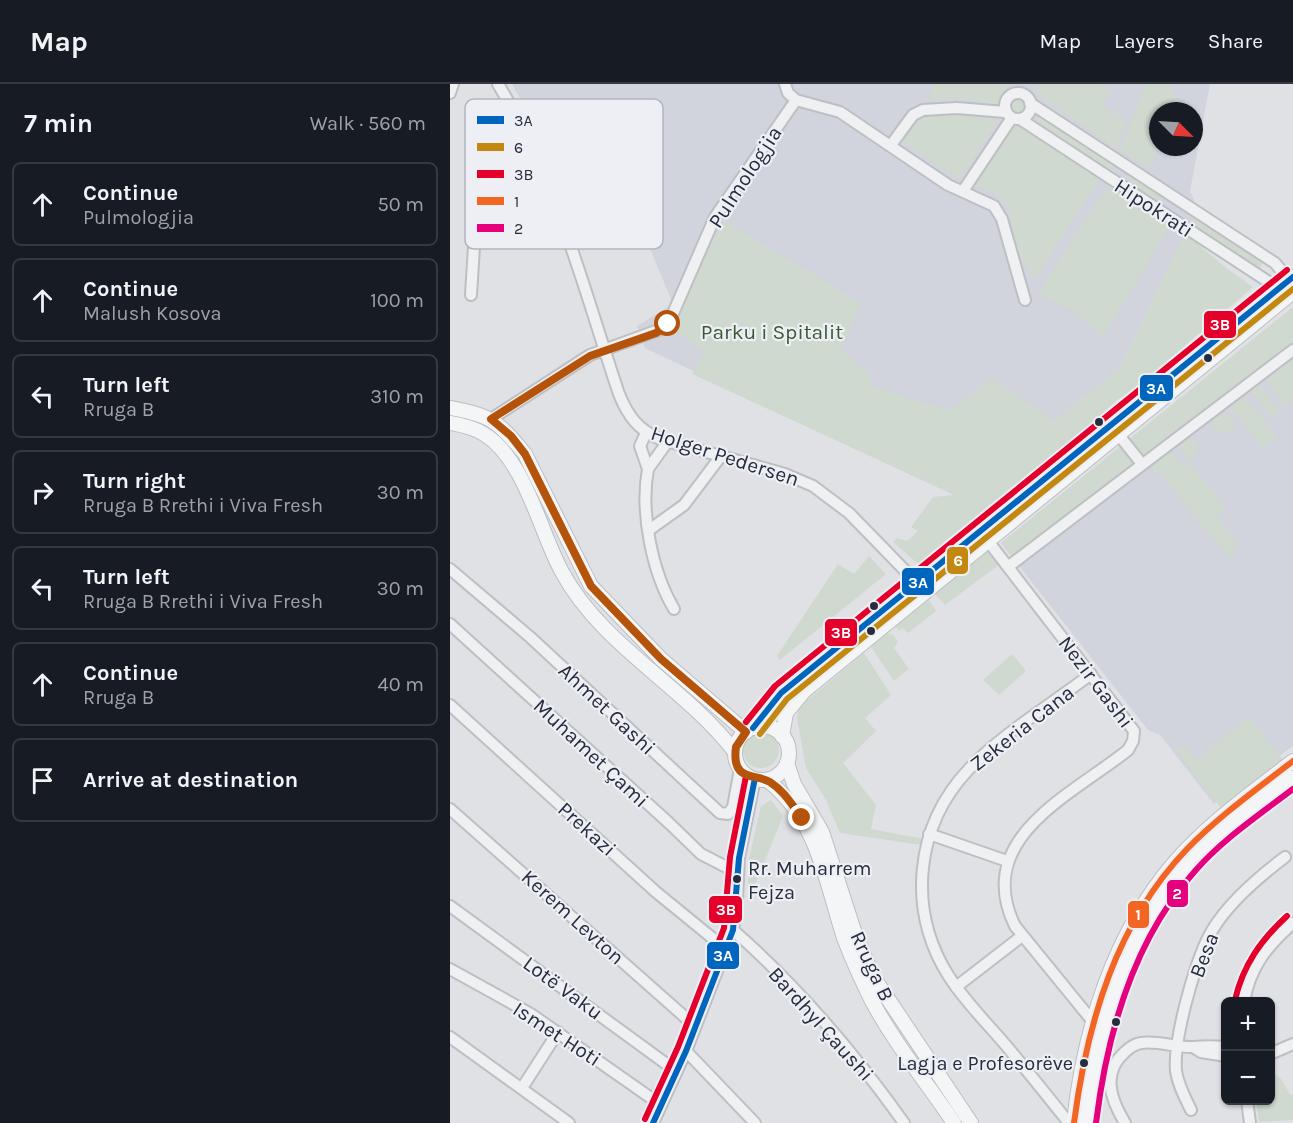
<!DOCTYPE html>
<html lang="en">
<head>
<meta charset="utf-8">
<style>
  body { margin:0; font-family:Karla,sans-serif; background:#20242c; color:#f1f3f6 }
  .controls { position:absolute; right:18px; bottom:18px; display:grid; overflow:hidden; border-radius:9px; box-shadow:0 2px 4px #0004 }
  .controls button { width:54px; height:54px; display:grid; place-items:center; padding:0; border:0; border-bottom:2px solid #363941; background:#171b24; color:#f1f3f6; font:30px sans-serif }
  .compass { position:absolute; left:699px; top:18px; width:54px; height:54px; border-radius:50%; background:#171b24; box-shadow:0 2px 4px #0004; rotate:114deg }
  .stop { position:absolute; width:18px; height:18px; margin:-14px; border:4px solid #b45309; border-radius:50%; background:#fff }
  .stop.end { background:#b45309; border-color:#fff; box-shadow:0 2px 6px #0008 }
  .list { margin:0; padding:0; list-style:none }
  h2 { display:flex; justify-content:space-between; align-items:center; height:78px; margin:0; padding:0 24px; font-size:26px }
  h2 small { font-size:20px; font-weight:400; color:#9ea1a6 }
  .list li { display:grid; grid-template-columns:39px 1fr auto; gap:18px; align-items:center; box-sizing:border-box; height:84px; margin:0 12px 12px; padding:0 12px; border:2px solid #363941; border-radius:9px }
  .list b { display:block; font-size:22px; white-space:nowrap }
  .list p { margin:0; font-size:20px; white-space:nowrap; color:#9ea1a6 }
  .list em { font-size:20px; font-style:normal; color:#9ea1a6 }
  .icon { flex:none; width:33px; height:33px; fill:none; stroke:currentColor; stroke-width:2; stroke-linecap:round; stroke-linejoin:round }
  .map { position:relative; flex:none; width:843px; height:1039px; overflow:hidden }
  header { display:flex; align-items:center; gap:36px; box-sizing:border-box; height:84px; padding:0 30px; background:#171b24; border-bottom:2px solid #363941 }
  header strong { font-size:28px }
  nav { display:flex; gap:33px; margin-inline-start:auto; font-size:21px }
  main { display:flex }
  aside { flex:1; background:#171b24 }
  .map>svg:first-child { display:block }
</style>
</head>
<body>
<header>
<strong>Map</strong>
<nav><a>Map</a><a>Layers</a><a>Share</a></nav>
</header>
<main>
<aside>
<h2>7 min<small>Walk · 560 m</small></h2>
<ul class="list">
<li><svg class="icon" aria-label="ahead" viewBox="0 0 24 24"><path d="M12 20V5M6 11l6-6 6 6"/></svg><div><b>Continue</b><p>Pulmologjia</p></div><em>50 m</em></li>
<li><svg class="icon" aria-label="ahead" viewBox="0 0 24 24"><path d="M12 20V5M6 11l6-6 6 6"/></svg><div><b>Continue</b><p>Malush Kosova</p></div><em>100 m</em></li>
<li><svg class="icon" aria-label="left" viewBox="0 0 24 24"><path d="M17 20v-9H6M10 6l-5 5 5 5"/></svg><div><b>Turn left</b><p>Rruga B</p></div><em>310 m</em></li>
<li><svg class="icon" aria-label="right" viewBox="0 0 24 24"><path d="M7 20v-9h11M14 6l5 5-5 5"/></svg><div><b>Turn right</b><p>Rruga B Rrethi i Viva Fresh</p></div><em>30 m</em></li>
<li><svg class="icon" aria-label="left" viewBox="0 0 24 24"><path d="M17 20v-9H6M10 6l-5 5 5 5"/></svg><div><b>Turn left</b><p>Rruga B Rrethi i Viva Fresh</p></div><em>30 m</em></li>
<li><svg class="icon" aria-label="ahead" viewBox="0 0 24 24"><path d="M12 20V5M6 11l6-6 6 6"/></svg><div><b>Continue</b><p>Rruga B</p></div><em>40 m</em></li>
<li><svg class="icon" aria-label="arrive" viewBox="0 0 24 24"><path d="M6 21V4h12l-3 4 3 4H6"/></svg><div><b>Arrive at destination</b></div></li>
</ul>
</aside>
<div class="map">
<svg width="843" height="1039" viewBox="0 0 843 1039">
  <rect width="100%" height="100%" fill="#e0e1e5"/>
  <g fill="#d1d4dc" fill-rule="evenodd">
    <path d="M62 0H760L740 107 752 134 735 149 669 285 605 337 506 412 195 264 187 242 223 220 169 90 147 75 109 83ZM708 27H744V63H708Z"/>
    <path d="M843 223V662L764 720 710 651 698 646 551 459Z"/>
  </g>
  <g fill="#cfd9d0">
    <path d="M486 0H560L547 21 506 14 480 17 477 14Z"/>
    <path d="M590 0H652L662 6 653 21 677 37 667 65 588 11Z"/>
    <path d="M695 0H722L720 3 731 23 730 27H708V63H710L698 84 670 66Z"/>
    <circle cx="568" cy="22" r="9"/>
    <path d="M584 24 669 81 663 90 577 35Z"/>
    <path d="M484 30 537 33 543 35 546 40 509 95 453 57 469 36Z"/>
    <path d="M571 38 651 93 584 196C575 184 569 172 565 158 561 145 562 129 554 117 546 108 532 104 521 99L555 50Z"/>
    <path d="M682 91 716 111 709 122 677 99 678 93Z"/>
    <path d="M661 102 721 140 654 253 617 223 594 213 589 208 649 114Z"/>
    <path d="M752 134 814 177 808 186 742 142V137Z"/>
    <path d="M273 136 411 219 391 266 421 290 420 301 500 327 542 294 605 337 669 285 735 149 776 184 803 203 683 306 667 316 601 377 474 479H467L443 458 447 454 457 457 468 447 461 443 483 413 504 411 242 290 254 267 220 244Z"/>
    <path d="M843 223V264L563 475 551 459Z"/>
    <path d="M843 275V316L835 323 816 296Z"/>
    <path d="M809 301 830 327 822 334 801 307Z"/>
    <path d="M794 312 828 353 813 365 781 322Z"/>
    <path d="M771 329 779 331 787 343 775 349 765 346 761 337Z"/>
    <path d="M739 354 746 358 749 363 740 379 776 424 767 432 789 460 779 475 709 387 704 390 701 380 720 366 734 383 739 379 730 365 731 359Z"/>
    <path d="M537 467 544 471 550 480 495 521 485 510Z"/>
    <path d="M419 472 436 490 330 576 327 572 388 480 404 490Z"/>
    <path d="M479 516 486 527 458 549 453 544 449 547 445 542Z"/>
    <path d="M437 549 443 551 448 558 444 564 459 585 444 597 421 563Z"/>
    <path d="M414 569 441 611 415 634 426 647 393 679 426 721 421 745 474 755 472 761 390 749 376 716 356 684 347 634 349 623Z"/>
    <path d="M562 570 576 587 549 611 533 596Z"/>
    <path d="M799 633 833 676 772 725 724 665 736 663 746 676Z"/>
    <circle cx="311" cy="666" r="18"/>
    <path d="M321 716 333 732 304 803H298L299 775 311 722Z"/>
    <path d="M821 986 832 996 840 1011 843 1010V1036L809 1038 806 1017 820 1016Z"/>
  </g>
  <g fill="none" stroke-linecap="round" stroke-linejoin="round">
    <defs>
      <g id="minor">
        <path d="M48 0C106 94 134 206 169 310 178 332 188 346 210 355L335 390 363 402 399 429 472 504"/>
        <path d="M335 0 338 9 346 16 390 28 498 101 544 122 552 135 575 216"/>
        <path d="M0 9 3 0"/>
        <circle cx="568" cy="22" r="13"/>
        <path d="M580 19 825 179 843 201"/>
        <path d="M570 35 834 208"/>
        <path d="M441 61 463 31 473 26 507 24 555 28"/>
        <path d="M513 107 561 35"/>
        <path d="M21 211 24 163 29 156 71 157 113 144"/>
        <path d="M41 335 140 271 214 244 221 234 265 133 346 16"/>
        <path d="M196 349 190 362 198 385 218 357"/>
        <path d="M668 350 692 380"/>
        <path d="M198 385C190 428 202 488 224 525"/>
        <path d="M199 446 234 421 271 372"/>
        <path d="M538 457 684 647 683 657 678 666C622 711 522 754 565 842L644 939"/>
        <path d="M559 482 843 266"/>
        <path d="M0 485 80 553 270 729 278 730 283 723 290 685"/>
        <path d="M0 540 219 739 251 770 288 789"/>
        <path d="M0 621 206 808 277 866"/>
        <path d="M0 725 245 942"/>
        <path d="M479 750 557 777"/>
        <path d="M0 822 226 987"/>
        <path d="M283 846C347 902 405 970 454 1039"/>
        <path d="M0 885 81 930 211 1021"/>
        <path d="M506 903 572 852"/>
        <path d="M794 918C800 883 817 862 843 839"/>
        <path d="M0 953 119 1039"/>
        <path d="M743 963 751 968 776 972"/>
        <path d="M236 967 305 1039"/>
        <path d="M820 970 843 960"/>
        <path d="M72 1004 108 948"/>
        <path d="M797 1016 800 1039"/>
        <path d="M741 1026C735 1014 728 1001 726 987 723 956 746 872 763 845 780 817 810 792 835 773"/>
        <path d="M203 1039 236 967 283 846 287 816 289 774 305 694"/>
        <path d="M619 1039C599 1014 579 989 559 965 538 940 515 918 498 891 457 825 465 742 519 685 552 650 602 620 641 590"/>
        <path d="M675 1039C661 1016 651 989 675 968 680 963 685 960 691 959 708 956 726 964 743 963 754 962 764 962 776 963"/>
      </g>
      <g id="major">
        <path d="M0 324C41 331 49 338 75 370L141 502 211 575 296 648"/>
        <path d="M0 339C12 341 24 344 34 350 75 375 90 448 112 488 152 562 234 602 285 668"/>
        <circle cx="312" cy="669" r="27"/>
        <path d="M303 644 331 609 843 193"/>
        <path d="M332 652 336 629 354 607 843 208"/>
        <path d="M337 679 344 700 372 748 406 853 424 894 521 1039"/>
        <path d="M317 696C367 734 376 798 394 854 402 875 412 897 422 917 445 960 477 999 504 1039"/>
        <path d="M624 1039C633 948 664 848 725 778 759 739 802 709 843 677"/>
        <path d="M637 1039C645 950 677 850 737 782 768 748 807 721 843 694"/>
      </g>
    </defs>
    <use href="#minor" stroke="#bebfc3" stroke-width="14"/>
    <use href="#major" stroke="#bcbec3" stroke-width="16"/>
    <use href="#minor" stroke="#eff0f2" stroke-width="10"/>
    <use href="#major" stroke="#f4f5f6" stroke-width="14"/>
    <defs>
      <g id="bus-1">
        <path d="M303 644 331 609 843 193"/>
        <path d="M203 1039 236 967 283 846 289 774 305 694"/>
      </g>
      <path id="bus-2" d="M310 650 337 615 843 205"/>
      <g id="bus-3">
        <path d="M296 638 325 602 837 186"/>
        <path d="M785 916C793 881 811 856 837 832"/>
        <path d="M195 1035 228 963 274 844 280 773 296 692"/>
      </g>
      <path id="bus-4" d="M624 1039C637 939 666 839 737 765 769 732 807 705 843 677"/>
      <path id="bus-5" d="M646 1039C657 949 683 856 745 787 773 755 809 731 843 705"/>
    </defs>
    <use href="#bus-1" stroke="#edeff5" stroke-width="10"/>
    <use href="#bus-2" stroke="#edeff5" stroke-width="10"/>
    <use href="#bus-3" stroke="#edeff5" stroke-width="10"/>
    <use href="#bus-4" stroke="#edeff5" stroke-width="10"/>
    <use href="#bus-5" stroke="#edeff5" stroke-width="10"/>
    <use href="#bus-1" stroke="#0065bd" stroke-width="6"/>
    <use href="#bus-2" stroke="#c38810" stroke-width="6"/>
    <use href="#bus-3" stroke="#e4002b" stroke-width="6"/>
    <use href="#bus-4" stroke="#f26522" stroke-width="6"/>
    <use href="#bus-5" stroke="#e5007d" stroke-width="6"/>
  </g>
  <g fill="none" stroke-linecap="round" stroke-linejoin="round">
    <path stroke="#b45309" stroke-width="8" d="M218 240 206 249 140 272 41 335 61 352 75 370 141 502 211 575 296 648 286 663C281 699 306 689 320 698 334 707 342 721 352 734"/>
  </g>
  <g fill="#262d3f" stroke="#edeff5" stroke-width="2">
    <circle cx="758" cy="274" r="5"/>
    <circle cx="649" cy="338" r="5"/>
    <circle cx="424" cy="522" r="5"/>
    <circle cx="421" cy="547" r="5"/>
    <circle cx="287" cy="795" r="5"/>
    <circle cx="666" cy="938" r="5"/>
    <circle cx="634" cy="979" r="5"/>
  </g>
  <g text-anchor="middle" stroke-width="4.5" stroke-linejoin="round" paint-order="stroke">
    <g font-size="20" fill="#262d3f" stroke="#edeff5" text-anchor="start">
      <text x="298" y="791">Rr. Muharrem<tspan x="298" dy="24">Fejza</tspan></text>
      <text x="623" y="986" text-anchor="end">Lagja e Profesorëve</text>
    </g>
    <g font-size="21" fill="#262d3f" stroke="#edeff5">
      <text transform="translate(295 93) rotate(-57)" y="7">Pulmologjia</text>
      <text transform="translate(704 124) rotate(33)" y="7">Hipokrati</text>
      <text transform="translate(275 372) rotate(18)" y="7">Holger Pedersen</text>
      <text transform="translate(646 598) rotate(53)" y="7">Nezir Gashi</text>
      <text transform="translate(157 625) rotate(43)" y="7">Ahmet Gashi</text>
      <text transform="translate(572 644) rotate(-38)" y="7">Zekeria Cana</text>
      <text transform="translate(141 669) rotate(43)" y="7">Muhamet Çami</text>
      <text transform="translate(137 745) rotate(42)" y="7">Prekazi</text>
      <text transform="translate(123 833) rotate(42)" y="7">Kerem Levton</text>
      <text transform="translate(754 871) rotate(-69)" y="7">Besa</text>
      <text transform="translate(422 882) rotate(65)" y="7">Rruga B</text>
      <text transform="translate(113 904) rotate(36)" y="7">Lotë Vaku</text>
      <text transform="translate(371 940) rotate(48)" y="7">Bardhyl Çaushi</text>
      <text transform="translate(107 950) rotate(33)" y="7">Ismet Hoti</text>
    </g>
    <g font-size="21" fill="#375b33" stroke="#edeff5">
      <text x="322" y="255">Parku i Spitalit</text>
    </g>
  </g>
  <rect x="15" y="15" width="198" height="150" rx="9" fill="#edeff5" stroke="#b1b5be" stroke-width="1.5"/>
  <rect x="27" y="32" width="27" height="8" fill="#0065bd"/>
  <rect x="27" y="59" width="27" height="8" fill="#c38810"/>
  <rect x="27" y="86" width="27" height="8" fill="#e4002b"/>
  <rect x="27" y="113" width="27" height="8" fill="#f26522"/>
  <rect x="27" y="140" width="27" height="8" fill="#e5007d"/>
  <g font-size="16" fill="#262d3f">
    <text x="64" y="42">3A</text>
    <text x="64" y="69">6</text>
    <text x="64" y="96">3B</text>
    <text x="64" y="123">1</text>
    <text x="64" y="150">2</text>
  </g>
  <g stroke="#edeff5" stroke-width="2">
    <rect x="753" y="226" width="34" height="29" rx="6" fill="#e4002b"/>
    <rect x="689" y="290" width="35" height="28" rx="6" fill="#0065bd"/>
    <rect x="496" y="462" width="23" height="29" rx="6" fill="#c38810"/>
    <rect x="451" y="483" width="34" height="29" rx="6" fill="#0065bd"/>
    <rect x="374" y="534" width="34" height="29" rx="6" fill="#e4002b"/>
    <rect x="716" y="795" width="23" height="29" rx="6" fill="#e5007d"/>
    <rect x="258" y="811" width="35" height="29" rx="6" fill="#e4002b"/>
    <rect x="677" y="816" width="23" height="29" rx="6" fill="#f26522"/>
    <rect x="256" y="857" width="34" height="29" rx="6" fill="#0065bd"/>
  </g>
  <g font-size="16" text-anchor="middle" font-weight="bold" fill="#fff">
    <text x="770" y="246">3B</text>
    <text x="706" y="310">3A</text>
    <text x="508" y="482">6</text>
    <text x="468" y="504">3A</text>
    <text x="391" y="554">3B</text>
    <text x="727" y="815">2</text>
    <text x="276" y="831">3B</text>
    <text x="688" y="836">1</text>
    <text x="273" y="877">3A</text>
  </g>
</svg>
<div class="controls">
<button>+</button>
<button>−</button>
</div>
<svg class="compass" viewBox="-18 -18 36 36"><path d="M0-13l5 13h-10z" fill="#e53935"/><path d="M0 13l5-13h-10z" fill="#9ea1a6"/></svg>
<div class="stop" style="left:218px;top:240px"></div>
<div class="stop end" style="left:352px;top:734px"></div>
</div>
</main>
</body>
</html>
